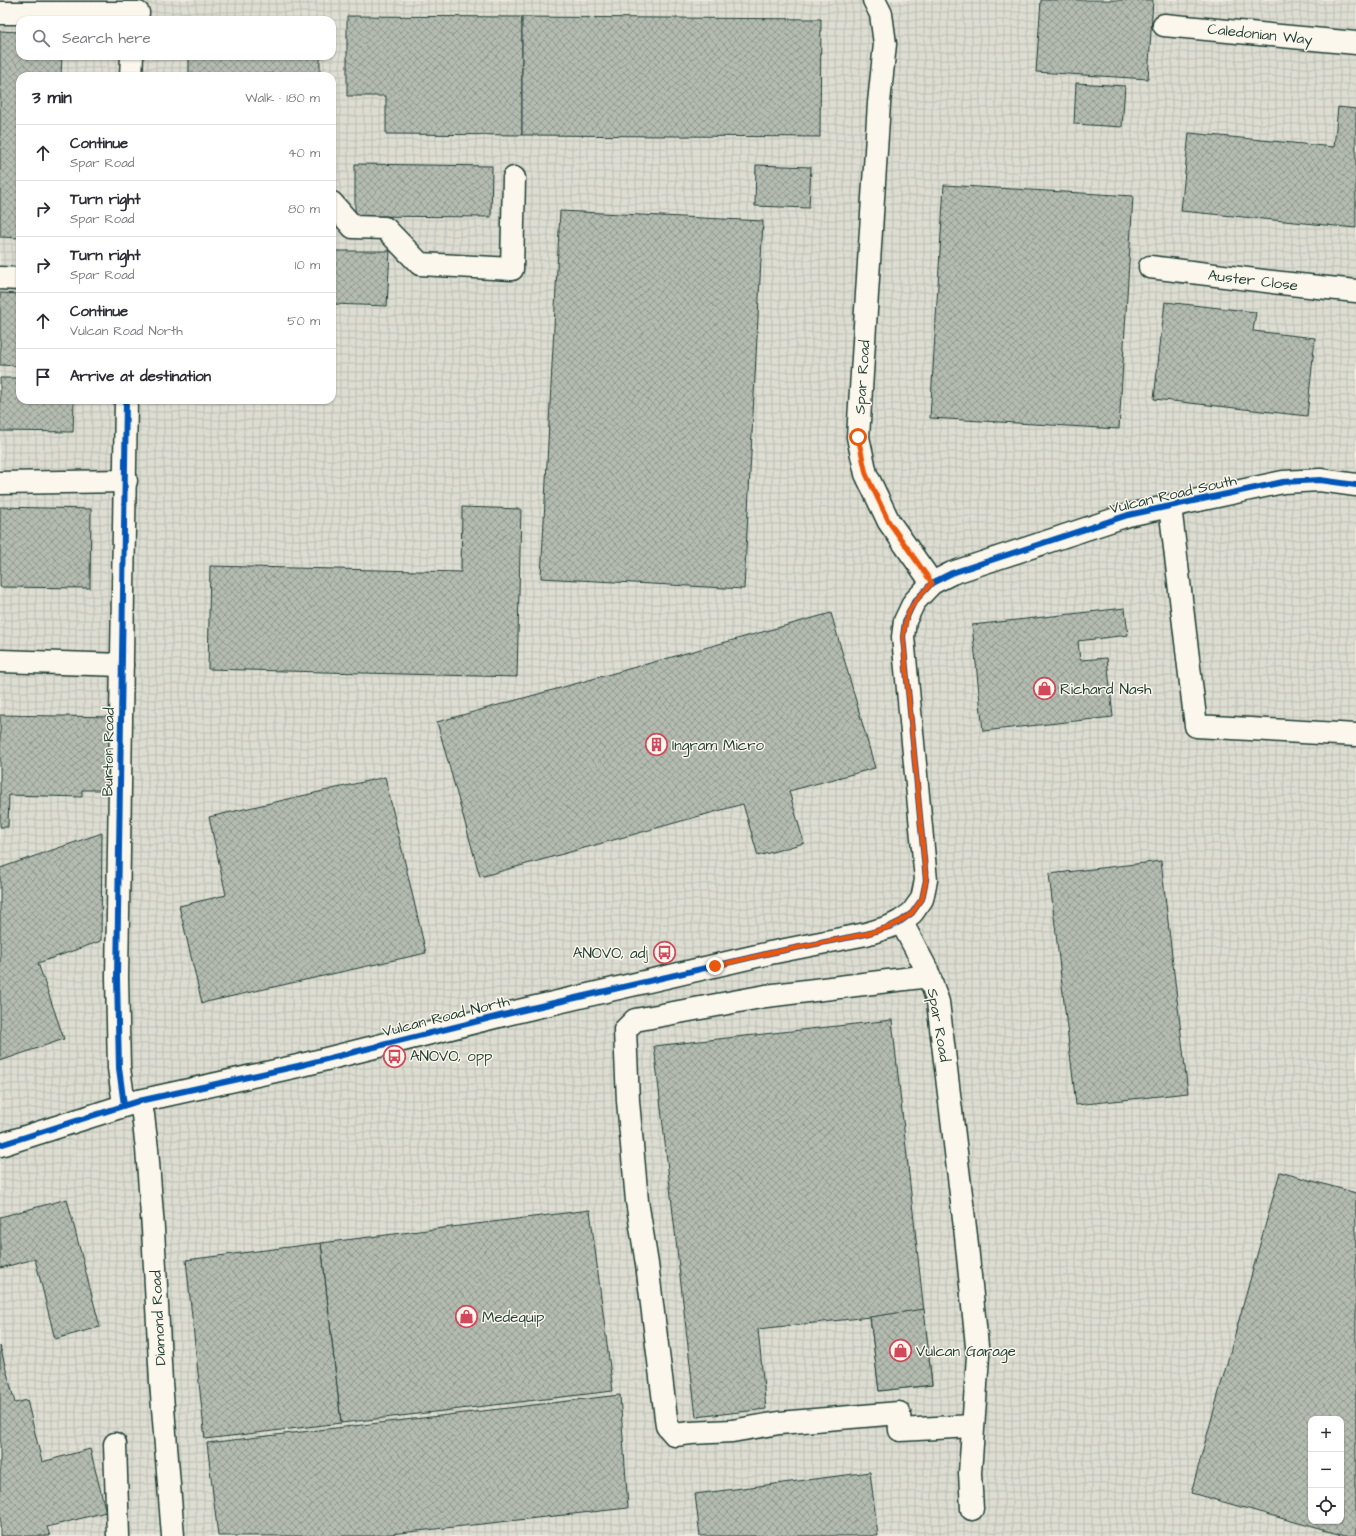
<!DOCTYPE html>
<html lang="en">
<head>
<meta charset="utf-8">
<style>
  body { margin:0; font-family:"Architects Daughter",sans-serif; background:#f2f2f3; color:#2b2b33 }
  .controls { position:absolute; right:12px; bottom:12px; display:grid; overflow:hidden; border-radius:8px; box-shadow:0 1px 3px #0004 }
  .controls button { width:36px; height:36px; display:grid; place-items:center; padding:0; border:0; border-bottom:1px solid #e1e1e2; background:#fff; color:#2b2b33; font:20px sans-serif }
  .stop { position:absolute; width:12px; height:12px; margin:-9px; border:3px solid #ea580c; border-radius:50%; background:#fff }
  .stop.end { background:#ea580c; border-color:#fff; box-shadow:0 1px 4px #0008 }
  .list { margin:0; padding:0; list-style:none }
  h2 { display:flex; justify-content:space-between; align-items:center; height:52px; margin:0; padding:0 16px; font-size:17px }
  h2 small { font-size:13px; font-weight:400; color:#7c7c81 }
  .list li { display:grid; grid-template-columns:26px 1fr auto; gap:12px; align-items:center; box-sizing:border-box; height:56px; padding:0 16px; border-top:1px solid #e1e1e2 }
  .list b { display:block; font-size:15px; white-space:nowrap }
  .list p { margin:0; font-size:13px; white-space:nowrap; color:#7c7c81 }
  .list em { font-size:13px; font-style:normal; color:#7c7c81 }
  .icon { flex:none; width:22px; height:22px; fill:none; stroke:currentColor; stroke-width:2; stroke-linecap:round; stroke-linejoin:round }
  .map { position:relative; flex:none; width:1356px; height:1536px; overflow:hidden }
  .search { position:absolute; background:#fff; box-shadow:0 1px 3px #0004; left:16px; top:16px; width:320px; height:44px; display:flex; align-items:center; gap:10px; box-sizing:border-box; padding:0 14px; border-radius:12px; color:#7c7c81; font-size:15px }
  .panel { position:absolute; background:#fff; box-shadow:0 1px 3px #0004; left:16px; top:72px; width:320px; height:332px; border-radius:12px }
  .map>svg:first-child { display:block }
</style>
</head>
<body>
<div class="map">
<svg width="1356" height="1536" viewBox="0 0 1356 1536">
  <defs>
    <pattern id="industrial-grid" width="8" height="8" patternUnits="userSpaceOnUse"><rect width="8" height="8" fill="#ddddd2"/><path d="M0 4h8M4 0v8" fill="none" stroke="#bdbfb5"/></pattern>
    <pattern id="building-cross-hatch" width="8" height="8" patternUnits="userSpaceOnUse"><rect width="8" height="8" fill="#b4bbb0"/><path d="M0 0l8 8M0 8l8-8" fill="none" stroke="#929990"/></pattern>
  </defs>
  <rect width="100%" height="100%" fill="#eeece1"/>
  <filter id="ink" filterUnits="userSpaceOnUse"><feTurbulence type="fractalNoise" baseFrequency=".025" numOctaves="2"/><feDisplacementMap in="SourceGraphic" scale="8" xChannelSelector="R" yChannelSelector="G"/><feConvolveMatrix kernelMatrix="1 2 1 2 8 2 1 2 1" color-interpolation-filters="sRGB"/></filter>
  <g filter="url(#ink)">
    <path fill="url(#industrial-grid)" fill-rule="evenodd" d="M0 0H1356V1536H0ZM20 20H332V56H20ZM20 76H332V400H20ZM1311 1419H1341V1521H1311Z"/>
    <g fill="url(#building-cross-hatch)" stroke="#1f3d34" fill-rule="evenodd">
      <path d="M1041 0H1153L1148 79 1036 72Z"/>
      <path d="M347 16 522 17V135L386 134V96H347Z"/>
      <path d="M522 17 821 19 820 137 522 135Z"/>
      <path d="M189 19 320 20H189Z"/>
      <path d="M0 31 20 32V56H62L61 76H20V238L0 237Z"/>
      <rect x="189" y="56" width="131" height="18"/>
      <rect x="189" y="74" width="131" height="2"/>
      <path d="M1076 83 1125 86 1122 127 1074 124Z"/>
      <path d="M1338 107 1356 109V228L1181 211 1189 133 1334 147Z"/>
      <path d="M355 164 492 166 491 217 355 216Z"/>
      <path d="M756 165 811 167 809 208 755 206Z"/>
      <path d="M944 185 1133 196 1119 429 930 418Z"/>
      <path d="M560 211 763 221 744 589 541 578Z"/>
      <path d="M332 251H390L387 306 332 304Z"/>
      <path d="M0 293 20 294V366L0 365Z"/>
      <path d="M1165 302 1256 312 1253 331 1315 338 1307 416 1154 399Z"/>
      <path d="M0 378H20V400H74L73 432 0 431Z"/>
      <path d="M0 507 91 509 90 588 0 587Z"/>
      <path d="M462 507 521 509 517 677 208 669 210 566 461 572Z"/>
      <path d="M1125 608 1128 635 1078 641 1080 660 1107 658 1113 717 983 731 972 625Z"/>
      <path d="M831 613 875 768 789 791 804 843 758 856 743 804 480 877 437 722Z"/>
      <path d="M0 715 114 717 113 790H82V797L9 795 8 827H0Z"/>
      <path d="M385 777 426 953 202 1003 179 906 226 895 209 817Z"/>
      <path d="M102 833 101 941 38 963 64 1039 0 1061V868Z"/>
      <path d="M1161 861 1188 1093 1076 1105 1049 874Z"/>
      <path d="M892 1020 932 1385 879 1391 870 1317 758 1329 766 1409 696 1417 654 1046Z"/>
      <path d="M1280 1172 1356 1193V1536H1345L1191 1493ZM1311 1419H1341V1521H1311Z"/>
      <path d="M67 1199 100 1327 55 1339 35 1259 0 1268V1217Z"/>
      <path d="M590 1210 613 1391 341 1423 321 1243Z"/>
      <path d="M321 1243 341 1423 205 1439 186 1260Z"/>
      <path d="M924 1309 932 1385 879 1391 870 1317Z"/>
      <path d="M0 1346 15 1403 27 1400 42 1462 90 1449 106 1512 47 1527 50 1536H0Z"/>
      <path d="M620 1395 628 1508 372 1536H218L207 1443Z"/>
      <path d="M870 1472 878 1536H700L695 1494Z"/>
    </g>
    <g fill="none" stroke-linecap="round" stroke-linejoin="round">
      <defs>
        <g id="minor">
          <path d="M874 0 881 14 885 44 879 103 858 437 866 474 889 522 932 583"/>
          <path d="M0 13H138"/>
          <path d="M1164 25 1356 43"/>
          <path d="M131 76 132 56"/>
          <path d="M332 203 353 227 385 228 420 264 512 269 514 178"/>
          <path d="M1150 267 1281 283 1356 291"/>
          <path d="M0 278 20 279"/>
          <path d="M0 483 126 481"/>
          <path d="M1170 506 1196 726 1356 735"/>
          <path d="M0 661 122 665"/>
          <path d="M901 921 927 970 938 1002 966 1236 978 1356 970 1473 972 1509"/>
          <path d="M929 976 766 996 635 1020 625 1030 628 1101 637 1201 647 1264 667 1426 675 1435 691 1433 732 1431 779 1423 899 1413 900 1430 972 1426"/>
          <path d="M139 1101 143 1115 147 1149 153 1229 161 1382 173 1536"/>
          <path d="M124 1105 119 1068 117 977 126 400"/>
          <path d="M0 1145 139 1101 298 1066 519 1011 770 953 866 934 889 927 901 921 912 913 922 899 926 880 903 637 905 621 914 602 932 583 952 573 1128 515 1283 482 1320 480 1356 485"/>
          <path d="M115 1444 118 1536"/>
        </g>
      </defs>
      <use href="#minor" stroke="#1f3d34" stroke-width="25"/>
      <use href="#minor" stroke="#fbf7ec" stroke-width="22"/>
      <defs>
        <g id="cycleway">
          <path d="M124 1105 119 1068 117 977 126 400"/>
          <path d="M0 1145 139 1101 298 1066 519 1011 770 953 866 934 889 927 901 921 912 913 922 899 926 880 903 637 905 621 914 602 932 583 952 573 1128 515 1283 482 1320 480 1356 485"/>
        </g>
      </defs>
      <use href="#cycleway" stroke="#fbf7ec" stroke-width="8"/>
      <use href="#cycleway" stroke="#0057b8" stroke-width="6"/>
    </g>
  </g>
  <g fill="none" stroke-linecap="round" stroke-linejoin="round" filter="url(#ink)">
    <path stroke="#ea580c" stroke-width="5" d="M715 966 770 953 866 934 889 927 901 921 912 913 922 899 926 880 903 637C906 609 913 603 932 583L889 522 866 474 858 437"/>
  </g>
  <defs>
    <symbol id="shop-ring" viewBox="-11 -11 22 22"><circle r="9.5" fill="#fbf7ec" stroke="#d1495b" stroke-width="1.5"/><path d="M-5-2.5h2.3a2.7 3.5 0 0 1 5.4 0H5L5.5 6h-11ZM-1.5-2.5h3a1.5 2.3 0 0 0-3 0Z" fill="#d1495b"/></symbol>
    <symbol id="building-ring" viewBox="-11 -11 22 22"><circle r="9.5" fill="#fbf7ec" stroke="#d1495b" stroke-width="1.5"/><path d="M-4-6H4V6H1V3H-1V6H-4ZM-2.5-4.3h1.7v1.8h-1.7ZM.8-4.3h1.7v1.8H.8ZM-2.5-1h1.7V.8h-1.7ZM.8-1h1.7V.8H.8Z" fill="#d1495b"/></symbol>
    <symbol id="bus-ring" viewBox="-11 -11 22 22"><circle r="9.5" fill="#fbf7ec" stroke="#d1495b" stroke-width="1.5"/><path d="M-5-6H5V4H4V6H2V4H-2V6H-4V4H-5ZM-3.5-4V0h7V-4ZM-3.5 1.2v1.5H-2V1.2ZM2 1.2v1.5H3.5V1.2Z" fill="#d1495b"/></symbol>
  </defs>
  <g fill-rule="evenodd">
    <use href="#shop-ring" x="1032" y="676" width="25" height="25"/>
    <use href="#building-ring" x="644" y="732" width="25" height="25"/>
    <use href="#bus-ring" x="652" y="940" width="25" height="25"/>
    <use href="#bus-ring" x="382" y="1044" width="25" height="25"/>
    <use href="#shop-ring" x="454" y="1304" width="25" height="25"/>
    <use href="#shop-ring" x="888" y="1338" width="25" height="25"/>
  </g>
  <g text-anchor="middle" stroke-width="3" stroke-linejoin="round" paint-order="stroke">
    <g font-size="15" fill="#1f3d34" stroke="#fbf7ec">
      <text transform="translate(1260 34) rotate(6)" y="5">Caledonian Way</text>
      <text transform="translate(1253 280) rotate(7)" y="5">Auster Close</text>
      <text transform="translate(862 377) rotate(-86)" y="5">Spar Road</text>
      <text transform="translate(1173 494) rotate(-13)" y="5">Vulcan Road South</text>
      <text transform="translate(108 752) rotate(-89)" y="5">Burton Road</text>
      <text transform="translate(446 1016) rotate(-14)" y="5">Vulcan Road North</text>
      <text transform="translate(939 1025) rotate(80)" y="5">Spar Road</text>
      <text transform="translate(158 1318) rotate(-93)" y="5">Diamond Road</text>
    </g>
    <g font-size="15" fill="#1f3d34" stroke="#fbf7ec" text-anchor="start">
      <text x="1060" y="694">Richard Nash</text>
      <text x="672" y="750">Ingram Micro</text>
      <text x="648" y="958" text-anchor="end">ANOVO, adj</text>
      <text x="410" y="1061">ANOVO, opp</text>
      <text x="482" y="1322">Medequip</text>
      <text x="916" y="1356">Vulcan Garage</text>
    </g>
  </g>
</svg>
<div class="controls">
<button>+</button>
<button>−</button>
<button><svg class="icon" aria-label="locate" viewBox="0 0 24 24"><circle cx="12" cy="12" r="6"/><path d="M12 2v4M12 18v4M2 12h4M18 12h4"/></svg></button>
</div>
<div class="stop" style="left:858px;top:437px"></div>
<div class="stop end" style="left:715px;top:966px"></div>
<div class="search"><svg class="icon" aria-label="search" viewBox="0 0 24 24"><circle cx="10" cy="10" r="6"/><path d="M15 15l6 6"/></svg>Search here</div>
<section class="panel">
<h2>3 min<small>Walk · 180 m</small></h2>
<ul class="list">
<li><svg class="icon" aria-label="ahead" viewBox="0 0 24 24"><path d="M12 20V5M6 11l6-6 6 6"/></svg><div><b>Continue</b><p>Spar Road</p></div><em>40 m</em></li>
<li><svg class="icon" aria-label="right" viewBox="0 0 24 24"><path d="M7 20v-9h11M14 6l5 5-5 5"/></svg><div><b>Turn right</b><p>Spar Road</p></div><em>80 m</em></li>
<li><svg class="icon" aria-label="right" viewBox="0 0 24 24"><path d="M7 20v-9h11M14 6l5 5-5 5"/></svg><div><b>Turn right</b><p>Spar Road</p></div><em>10 m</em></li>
<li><svg class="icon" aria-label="ahead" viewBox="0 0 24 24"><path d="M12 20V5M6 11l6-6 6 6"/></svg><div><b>Continue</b><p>Vulcan Road North</p></div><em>50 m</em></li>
<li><svg class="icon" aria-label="arrive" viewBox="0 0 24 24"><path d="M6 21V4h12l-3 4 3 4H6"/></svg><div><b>Arrive at destination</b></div></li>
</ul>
</section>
</div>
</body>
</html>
